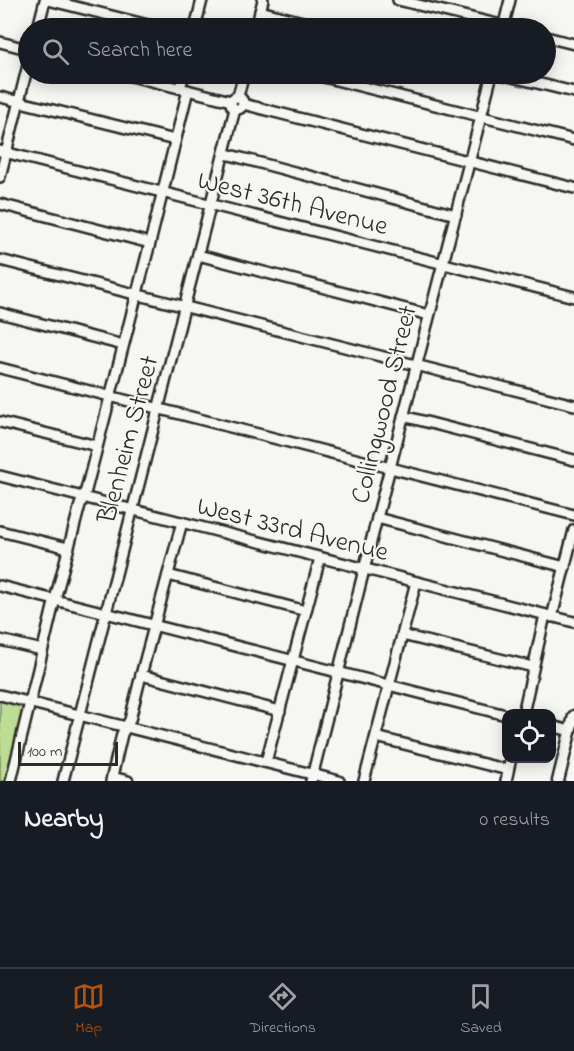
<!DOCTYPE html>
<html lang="en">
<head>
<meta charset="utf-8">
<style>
  body { margin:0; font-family:"Indie Flower",sans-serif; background:#20242c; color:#f1f3f6 }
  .controls { position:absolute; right:18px; bottom:18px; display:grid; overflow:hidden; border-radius:12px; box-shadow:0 3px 15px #0003 }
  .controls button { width:54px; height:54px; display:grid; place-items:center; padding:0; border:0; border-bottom:2px solid #363941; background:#171b24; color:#f1f3f6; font:30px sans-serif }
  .scale { position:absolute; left:18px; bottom:15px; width:100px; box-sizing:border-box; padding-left:6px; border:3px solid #2b2b2b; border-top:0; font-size:16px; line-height:21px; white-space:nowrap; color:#2b2b2b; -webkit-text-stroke:4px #f6f6f2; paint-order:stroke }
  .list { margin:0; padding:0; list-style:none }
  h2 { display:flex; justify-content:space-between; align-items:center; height:78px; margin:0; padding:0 24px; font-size:26px }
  h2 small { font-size:20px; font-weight:400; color:#9ea1a6 }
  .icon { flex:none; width:33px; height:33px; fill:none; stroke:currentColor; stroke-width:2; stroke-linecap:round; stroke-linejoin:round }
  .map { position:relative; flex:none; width:574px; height:781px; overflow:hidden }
  .search { position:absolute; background:#171b24; box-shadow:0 3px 15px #0003; left:18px; right:18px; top:18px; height:66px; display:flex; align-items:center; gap:15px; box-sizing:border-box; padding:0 21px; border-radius:33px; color:#9ea1a6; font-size:22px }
  .sheet { height:186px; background:#171b24 }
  nav { display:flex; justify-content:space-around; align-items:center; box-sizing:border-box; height:84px; border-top:2px solid #363941; background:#171b24; font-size:16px; color:#9ea1a6 }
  nav a { display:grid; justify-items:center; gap:3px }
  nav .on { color:#b45309 }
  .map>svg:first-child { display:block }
</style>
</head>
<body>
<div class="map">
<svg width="574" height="781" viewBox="0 0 574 781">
  <rect width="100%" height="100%" fill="#f6f6f2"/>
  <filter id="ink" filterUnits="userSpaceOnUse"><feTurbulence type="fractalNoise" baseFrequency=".0167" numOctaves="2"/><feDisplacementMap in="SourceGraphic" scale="12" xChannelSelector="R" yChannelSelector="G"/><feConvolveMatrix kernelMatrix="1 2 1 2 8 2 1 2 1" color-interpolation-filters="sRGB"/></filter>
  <g filter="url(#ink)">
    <path fill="#bddc94" stroke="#748460" stroke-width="1.5" d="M0 700 24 706 5 781H0Z"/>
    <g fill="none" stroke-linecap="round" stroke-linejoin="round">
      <defs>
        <g id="minor">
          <path d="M48 0 160 28"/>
          <path d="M398 0 513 28"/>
          <path d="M260 11 326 28"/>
          <path d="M38 28 45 0"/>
          <path d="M195 28 202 0"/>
          <path d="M256 28 263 0"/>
          <path d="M503 28 510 0"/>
          <path d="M546 37 574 44"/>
          <path d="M0 42 27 49"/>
          <path d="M123 74 231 101"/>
          <path d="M312 74 574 140"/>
          <path d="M500 74 574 92"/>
          <path d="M180 88 184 74"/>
          <path d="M238 96 244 74"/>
          <circle cx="237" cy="103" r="6"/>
          <path d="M0 97 175 140"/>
          <path d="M243 104 574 188"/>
          <path d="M0 151 574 297"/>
          <path d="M224 154 230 155 456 215"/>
          <path d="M0 177 28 65"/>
          <path d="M0 204 150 243"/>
          <path d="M198 255 429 315"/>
          <path d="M0 260 574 405"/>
          <path d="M0 313 123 345"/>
          <path d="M0 368 574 515"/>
          <path d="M403 416 574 460"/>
          <path d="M0 422 97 446"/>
          <path d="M0 476 574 622"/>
          <path d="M377 518 565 567"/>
          <path d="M0 531 68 548"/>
          <path d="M168 575 306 611"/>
          <path d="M0 586 506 715"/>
          <path d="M552 617 574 530"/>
          <path d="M402 635 533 667"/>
          <path d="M0 640 42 650"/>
          <path d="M141 675 280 711"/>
          <path d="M0 695 339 781"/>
          <path d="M523 714 545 615"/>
          <path d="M552 726 570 731"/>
          <path d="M376 737 508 770"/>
          <path d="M266 762 320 558"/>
          <path d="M112 777 128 781"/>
          <path d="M11 781 53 607 80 505 86 490 150 243 188 90"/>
          <path d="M63 781 235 109"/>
          <path d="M111 781 122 734 130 720 141 675 182 522"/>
          <path d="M311 781 377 518 492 74"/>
          <path d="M364 781 416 582"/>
          <path d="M506 781 511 758"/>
        </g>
        <path id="major" d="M558 781 574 716"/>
      </defs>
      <use href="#minor" stroke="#2b2b2b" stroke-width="14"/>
      <use href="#major" stroke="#2b2b2b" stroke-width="15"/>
      <use href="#minor" stroke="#f6f6f2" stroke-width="9"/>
      <use href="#major" stroke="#f6f6f2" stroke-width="10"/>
    </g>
  </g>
  <g text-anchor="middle" stroke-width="4.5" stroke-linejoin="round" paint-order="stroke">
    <g font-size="27" fill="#2b2b2b" stroke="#f6f6f2">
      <text transform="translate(293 202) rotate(14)" y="9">West 36th Avenue</text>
      <text transform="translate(383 404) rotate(-76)" y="9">Collingwood Street</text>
      <text transform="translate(127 439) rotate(-75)" y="9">Blenheim Street</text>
      <text transform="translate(293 528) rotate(14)" y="9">West 33rd Avenue</text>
    </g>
  </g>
</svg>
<div class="controls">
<button><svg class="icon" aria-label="locate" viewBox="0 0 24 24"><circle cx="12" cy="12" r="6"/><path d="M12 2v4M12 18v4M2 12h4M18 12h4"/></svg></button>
</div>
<div class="scale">100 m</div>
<div class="search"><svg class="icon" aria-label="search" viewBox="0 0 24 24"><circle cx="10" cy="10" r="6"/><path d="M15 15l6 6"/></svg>Search here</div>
</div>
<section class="sheet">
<h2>Nearby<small>0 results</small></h2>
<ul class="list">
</ul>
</section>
<nav>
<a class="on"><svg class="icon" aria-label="map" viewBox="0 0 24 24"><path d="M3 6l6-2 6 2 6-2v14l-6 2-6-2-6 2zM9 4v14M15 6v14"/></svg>Map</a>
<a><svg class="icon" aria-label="directions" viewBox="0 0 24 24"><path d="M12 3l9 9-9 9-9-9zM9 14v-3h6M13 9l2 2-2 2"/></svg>Directions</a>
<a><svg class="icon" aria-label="saved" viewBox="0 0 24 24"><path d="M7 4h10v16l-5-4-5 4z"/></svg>Saved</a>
</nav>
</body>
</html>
